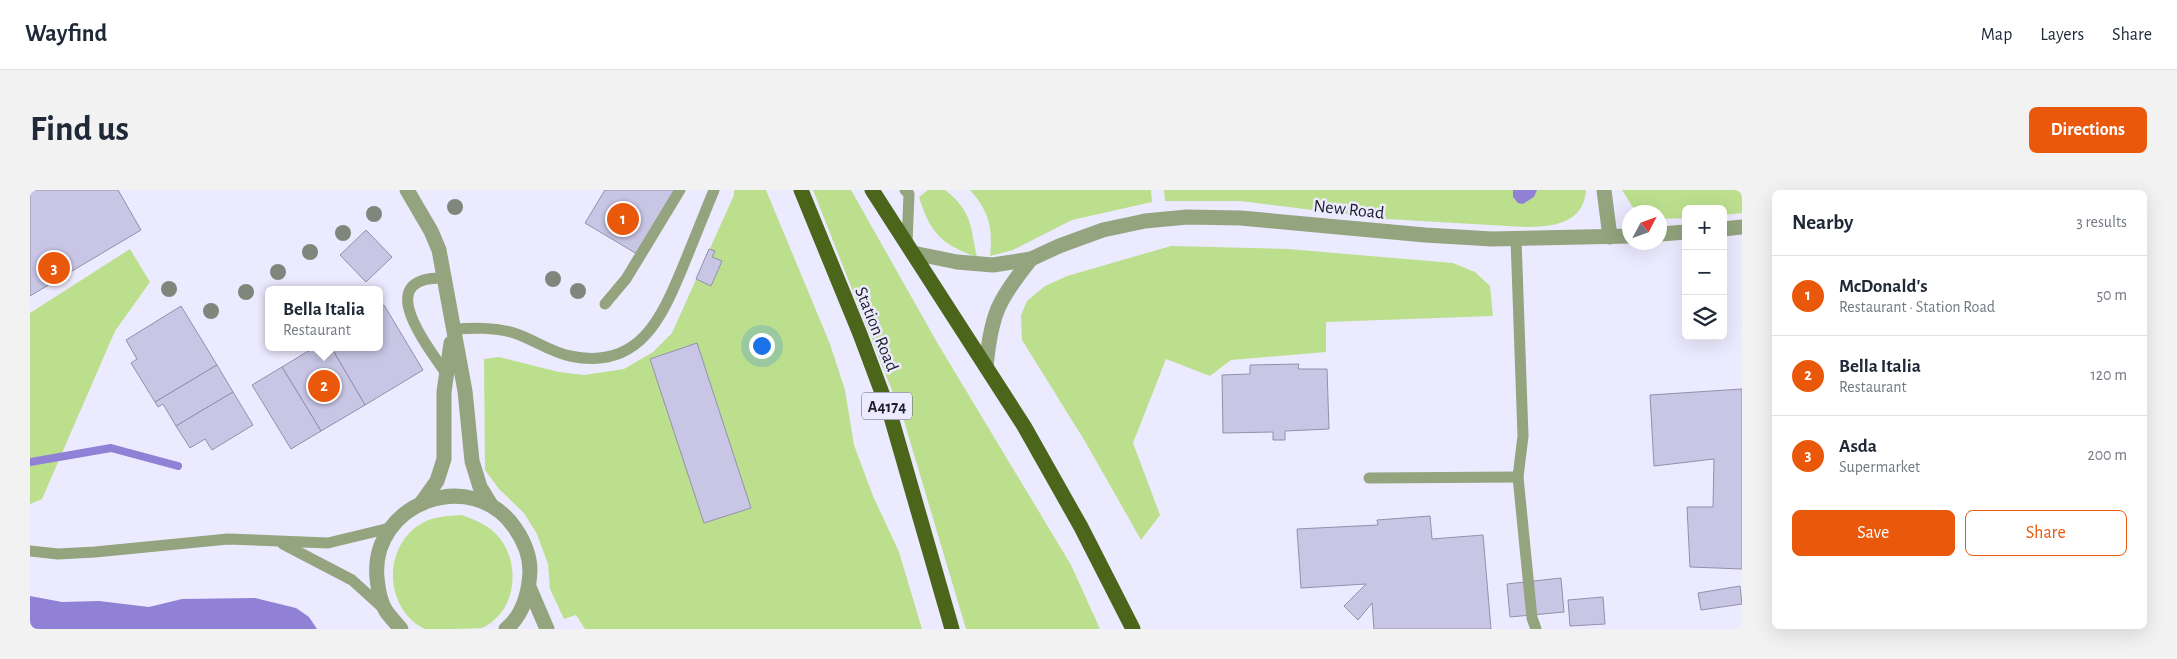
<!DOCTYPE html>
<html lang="en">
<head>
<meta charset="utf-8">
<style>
  body { margin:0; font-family:"Alegreya Sans",sans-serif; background:#f2f2f3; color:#1f2937 }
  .controls { position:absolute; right:15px; top:15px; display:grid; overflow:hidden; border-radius:8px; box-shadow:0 5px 20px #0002 }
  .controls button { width:45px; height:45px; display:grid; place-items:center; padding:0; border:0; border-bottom:1px solid #e0e1e3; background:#fff; color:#1f2937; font:25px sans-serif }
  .compass { position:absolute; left:1592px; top:15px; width:45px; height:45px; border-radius:50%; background:#fff; box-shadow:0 5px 20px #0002; rotate:49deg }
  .you { position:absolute; left:731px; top:155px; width:18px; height:18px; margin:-12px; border:4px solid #fff; border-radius:50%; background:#1a73e8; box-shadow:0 0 0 8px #1a73e833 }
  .badge { display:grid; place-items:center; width:32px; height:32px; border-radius:50%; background:#ea580c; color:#fff; font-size:16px; font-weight:700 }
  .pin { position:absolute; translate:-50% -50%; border:2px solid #fff; box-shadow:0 1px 5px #0006 }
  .popup { position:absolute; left:235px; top:96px; width:118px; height:65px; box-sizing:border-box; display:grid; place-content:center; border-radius:8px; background:#fff; filter:drop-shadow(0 1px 4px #0005); font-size:16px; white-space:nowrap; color:#747a83 }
  .popup b { font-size:19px; color:#1f2937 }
  .popup::after { content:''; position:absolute; left:50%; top:100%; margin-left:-10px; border:10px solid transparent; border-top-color:#fff }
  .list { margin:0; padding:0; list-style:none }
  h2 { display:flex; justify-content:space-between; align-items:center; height:65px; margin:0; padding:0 20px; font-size:21px }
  h2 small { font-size:16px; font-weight:400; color:#747a83 }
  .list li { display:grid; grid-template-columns:32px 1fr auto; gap:15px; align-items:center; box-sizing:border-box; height:80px; padding:0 20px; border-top:1px solid #e0e1e3 }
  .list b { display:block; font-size:19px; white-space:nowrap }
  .list p { margin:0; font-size:16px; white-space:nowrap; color:#747a83 }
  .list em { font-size:16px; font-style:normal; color:#747a83 }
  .actions { display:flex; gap:10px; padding:15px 20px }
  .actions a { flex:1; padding:11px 0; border:1px solid #ea580c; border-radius:8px; text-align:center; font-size:18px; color:#ea580c }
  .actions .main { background:#ea580c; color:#fff }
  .icon { flex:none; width:28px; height:28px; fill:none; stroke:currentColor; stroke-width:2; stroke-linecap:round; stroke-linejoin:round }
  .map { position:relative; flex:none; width:1712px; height:439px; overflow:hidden; border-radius:8px }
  header { display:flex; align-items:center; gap:30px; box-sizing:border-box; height:70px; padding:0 25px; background:#fff; border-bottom:1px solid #e0e1e3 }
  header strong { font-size:24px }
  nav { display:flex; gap:28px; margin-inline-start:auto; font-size:18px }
  .intro { display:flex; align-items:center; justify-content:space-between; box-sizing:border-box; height:120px; padding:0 30px }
  h1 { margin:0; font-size:35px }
  .button { padding:12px 22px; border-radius:8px; background:#ea580c; color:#fff; font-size:18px; font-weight:700 }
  main { display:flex; gap:30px; padding:0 30px }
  aside { flex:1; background:#fff; border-radius:8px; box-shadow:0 5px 20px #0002 }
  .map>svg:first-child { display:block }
</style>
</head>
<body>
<header>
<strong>Wayfind</strong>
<nav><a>Map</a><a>Layers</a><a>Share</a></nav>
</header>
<div class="intro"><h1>Find us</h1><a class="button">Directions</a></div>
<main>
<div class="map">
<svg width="1712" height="439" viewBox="0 0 1712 439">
  <rect width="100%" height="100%" fill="#eceafe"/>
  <g fill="#bcdf8e">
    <path d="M704 0H736L800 154 815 200 824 255 843 306 869 362 892 439H555L546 425 534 429 520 399 518 374 507 344 494 323 469 299 455 280 454 169 469 167 529 182 554 185 594 179 623 162 642 143 704 5Z"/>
    <path d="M783 0H821L908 154 1041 375 1070 439H936L874 231Z"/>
    <path d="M898 0H915C943 22 940 36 947 67 911 55 900 42 889 7Z"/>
    <path d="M940 0H1121L1122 12 1042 30 983 60 960 66C963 38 959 21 940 0Z"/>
    <path d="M1134 0H1556C1554 34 1521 37 1495 37L1356 29 1210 11H1135Z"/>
    <path d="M1592 0H1712V23L1693 25V19H1656V28L1630 29V22H1610L1602 16Z"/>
    <path d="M1141 56 1258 59 1423 73 1445 82 1460 96 1463 126 1296 132V162L1201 170 1180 186 1136 169 1103 253 1130 325 1111 350 1056 253 992 150 991 125 997 111 1015 96 1037 86Z"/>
    <path d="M100 59 120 92 85 141 12 309 0 314V123Z"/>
    <path d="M432 325C444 330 455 333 465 343 492 369 488 422 452 438 443 439 407 439 395 439 353 419 352 354 394 332 406 326 419 326 432 325Z"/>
  </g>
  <g fill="#9081d7">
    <path d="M1483 0H1507L1504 7 1493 14 1488 13 1483 7Z"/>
    <path d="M0 406 32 412 69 411 119 417 152 409 225 408 266 418 279 427 287 439H0Z"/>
  </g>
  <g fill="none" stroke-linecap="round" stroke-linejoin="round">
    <path stroke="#9081d7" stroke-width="8" d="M0 272 81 258 148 276"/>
  </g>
  <g fill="#c8c5e5" stroke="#9390ae">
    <path d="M0 0H88L111 40 0 106Z"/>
    <path d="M575 0H645L607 64 555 33Z"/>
    <path d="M336 40 362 67 336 92 310 65Z"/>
    <path d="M679 59 685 61 682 67 692 71 681 96 666 89Z"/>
    <path d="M354 115 393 180 335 215 301 157H349V118Z"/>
    <path d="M151 116 187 175 125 212 101 173 107 169 96 150Z"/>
    <path d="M667 153 721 318 674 333 620 169Z"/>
    <path d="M285 157H301L335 215 291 241 252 177Z"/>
    <path d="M1269 174 1268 179H1297L1299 239 1255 241V250H1243V242L1193 243 1192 185 1220 184V175Z"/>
    <path d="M187 175 203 202 146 236 133 214 128 217 125 212Z"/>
    <path d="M252 177 291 241 261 259 222 195Z"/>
    <path d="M1712 199V379L1660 377 1657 317H1683L1684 269 1624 276 1620 205Z"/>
    <path d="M203 202 223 235 182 260 175 249 160 258 146 236Z"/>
    <path d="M1400 326 1402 349 1453 345 1461 439H1344L1342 413 1328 430 1314 416 1336 394 1271 398 1267 339 1348 335 1347 330Z"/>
    <path d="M1531 388 1534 422 1480 427 1477 394Z"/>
    <path d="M1710 396 1712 414 1671 420 1668 403Z"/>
    <path d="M1573 407 1575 434 1540 436 1538 410Z"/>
  </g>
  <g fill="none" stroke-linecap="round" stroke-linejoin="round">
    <g stroke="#93a47e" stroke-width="11">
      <path d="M875 0 879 4 877 53"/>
      <path d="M1486 49 1493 246 1488 287 1502 428 1506 439"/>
      <path d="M416 88C340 85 397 155 417 185"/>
      <path d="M575 114 596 89 650 0"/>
      <path d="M423 139C443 138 464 137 484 143 503 149 520 162 540 166 610 181 632 127 654 74 664 49 674 25 684 0"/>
      <path d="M1339 288 1488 287"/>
      <path d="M253 354 322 390 354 419"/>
      <path d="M0 361 28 364 65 362 198 349 298 353 360 338"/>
    </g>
    <g stroke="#93a47e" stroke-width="15">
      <path d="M377 0 401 41 409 60 435 201 442 271 450 297 461 315"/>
      <path d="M1574 0 1580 47"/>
      <path d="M1693 39 1712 37"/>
      <path d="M1630 44 1656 42"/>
      <path d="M883 63 927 72 963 75 1001 69 1029 56 1073 40 1115 31 1157 27 1211 28 1395 45 1462 49 1600 46"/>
      <path d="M956 177C961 124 968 110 1001 69"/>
      <path d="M392 312 407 291 414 269V202L421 153"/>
      <path d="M499 397 517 439"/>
      <path d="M371 439C366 433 360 427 356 421 350 412 348 399 347 388 340 313 442 275 485 338 494 351 500 365 500 381 499 402 493 425 476 439"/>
    </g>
    <g stroke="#4b661a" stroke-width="15">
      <path d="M771 0 830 144 861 227 922 439"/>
      <path d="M842 0 994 236 1051 337 1103 439"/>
    </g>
  </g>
  <g fill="#7f867b">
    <circle cx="425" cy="17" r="8"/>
    <circle cx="344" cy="24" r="8"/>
    <circle cx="313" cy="43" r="8"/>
    <circle cx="280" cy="62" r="8"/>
    <circle cx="248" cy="82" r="8"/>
    <circle cx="523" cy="89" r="8"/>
    <circle cx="139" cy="99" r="8"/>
    <circle cx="548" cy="101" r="8"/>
    <circle cx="216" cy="102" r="8"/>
    <circle cx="181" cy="121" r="8"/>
  </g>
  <g text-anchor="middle" stroke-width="5" stroke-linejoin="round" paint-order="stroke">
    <rect fill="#eceafe" stroke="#5c5b6a" stroke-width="1" x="832" y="202.5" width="50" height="27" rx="4"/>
    <g font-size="16" font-weight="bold" fill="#1f1e2a">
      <text x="857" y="222">A4174</text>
    </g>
    <g font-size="18" fill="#1f1e2a" stroke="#eceafe">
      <text transform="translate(1319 19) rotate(6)" y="6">New Road</text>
      <text transform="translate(847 139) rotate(68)" y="6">Station Road</text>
    </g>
  </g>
</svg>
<div class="controls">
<button>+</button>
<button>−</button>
<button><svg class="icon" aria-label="layers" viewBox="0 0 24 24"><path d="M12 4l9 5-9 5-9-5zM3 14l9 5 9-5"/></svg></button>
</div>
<svg class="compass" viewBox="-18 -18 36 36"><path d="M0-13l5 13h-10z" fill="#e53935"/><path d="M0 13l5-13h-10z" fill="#747a83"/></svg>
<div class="you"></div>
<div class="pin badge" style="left:593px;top:29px">1</div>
<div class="pin badge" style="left:294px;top:196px">2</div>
<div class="popup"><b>Bella Italia</b>Restaurant</div>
<div class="pin badge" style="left:24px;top:78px">3</div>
</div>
<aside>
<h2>Nearby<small>3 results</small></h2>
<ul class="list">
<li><span class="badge">1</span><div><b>McDonald's</b><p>Restaurant · Station Road</p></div><em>50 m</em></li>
<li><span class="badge">2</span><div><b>Bella Italia</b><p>Restaurant</p></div><em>120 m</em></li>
<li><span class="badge">3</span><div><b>Asda</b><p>Supermarket</p></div><em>200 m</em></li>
</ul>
<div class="actions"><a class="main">Save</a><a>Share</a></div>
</aside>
</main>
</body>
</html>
